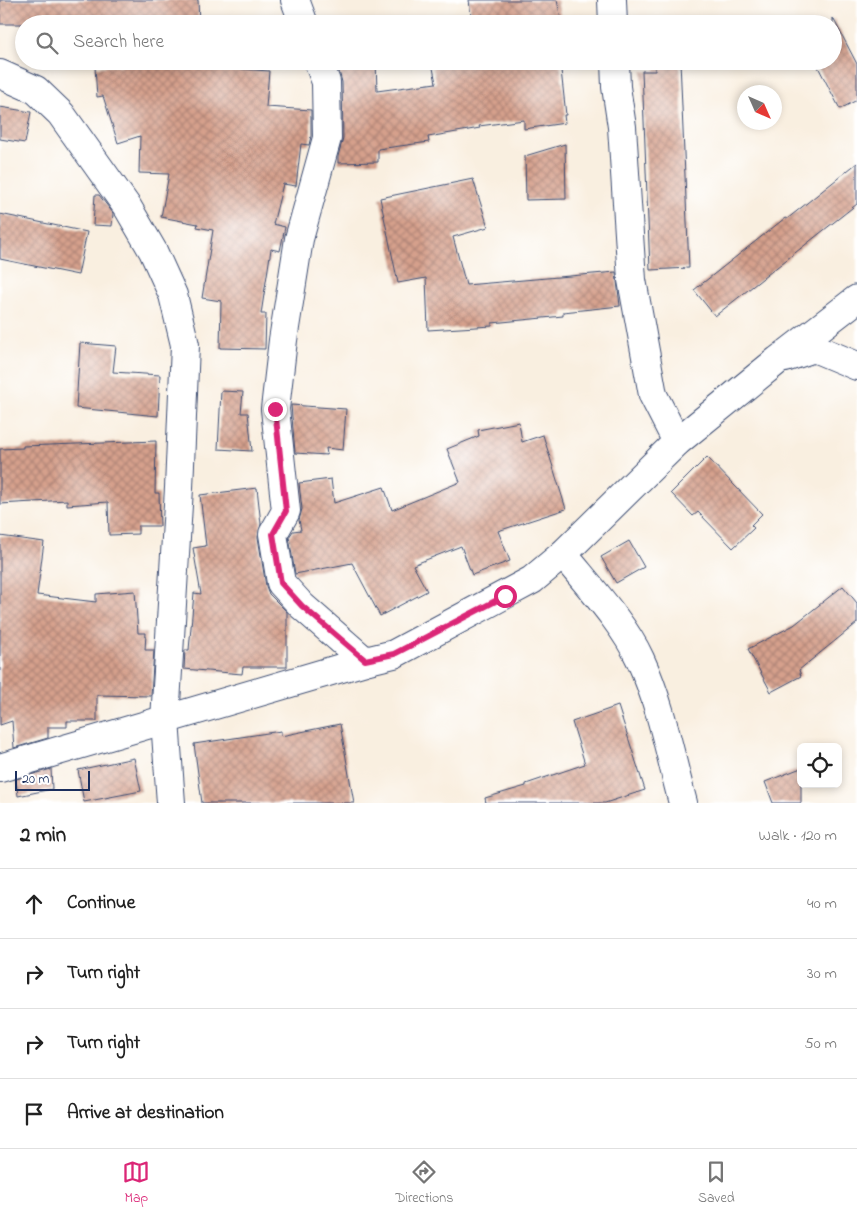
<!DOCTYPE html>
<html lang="en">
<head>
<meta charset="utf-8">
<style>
  body { margin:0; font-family:"Indie Flower",sans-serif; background:#f2f2f2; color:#222 }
  .controls { position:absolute; right:15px; bottom:15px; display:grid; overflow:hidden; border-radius:8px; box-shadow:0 2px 8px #0003 }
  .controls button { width:45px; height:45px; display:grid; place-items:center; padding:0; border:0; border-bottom:1px solid #e0e0e0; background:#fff; color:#222; font:25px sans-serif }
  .compass { position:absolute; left:737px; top:85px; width:45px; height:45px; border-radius:50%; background:#fff; box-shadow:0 2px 8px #0003; rotate:135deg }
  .scale { position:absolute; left:15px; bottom:12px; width:75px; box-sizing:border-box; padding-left:5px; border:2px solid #1b2f5e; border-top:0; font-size:14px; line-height:18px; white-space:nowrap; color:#1b2f5e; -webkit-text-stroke:4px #fff; paint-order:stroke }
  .stop { position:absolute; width:15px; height:15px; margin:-11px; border:4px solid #db2777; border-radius:50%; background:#fff }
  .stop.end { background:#db2777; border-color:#fff; box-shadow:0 1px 5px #0008 }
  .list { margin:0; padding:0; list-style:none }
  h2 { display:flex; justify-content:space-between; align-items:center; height:65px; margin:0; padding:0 20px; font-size:21px }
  h2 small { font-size:16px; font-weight:400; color:#767676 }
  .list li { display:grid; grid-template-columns:32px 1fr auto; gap:15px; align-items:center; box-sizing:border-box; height:70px; padding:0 20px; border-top:1px solid #e0e0e0 }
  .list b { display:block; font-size:19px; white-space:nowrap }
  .list em { font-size:16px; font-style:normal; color:#767676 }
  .icon { flex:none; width:28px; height:28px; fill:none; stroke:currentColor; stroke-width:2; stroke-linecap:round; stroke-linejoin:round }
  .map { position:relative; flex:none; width:857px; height:803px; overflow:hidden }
  .search { position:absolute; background:#fff; box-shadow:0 2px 8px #0003; left:15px; right:15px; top:15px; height:55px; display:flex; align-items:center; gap:12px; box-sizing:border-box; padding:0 18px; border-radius:28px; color:#767676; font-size:19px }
  .sheet { height:345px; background:#fff }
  nav { display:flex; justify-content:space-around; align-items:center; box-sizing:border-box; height:70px; border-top:1px solid #e0e0e0; background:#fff; font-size:14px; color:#767676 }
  nav a { display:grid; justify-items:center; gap:2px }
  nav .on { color:#db2777 }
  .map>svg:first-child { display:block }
</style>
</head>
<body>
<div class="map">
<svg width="857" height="803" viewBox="0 0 857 803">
  <defs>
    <pattern id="building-cross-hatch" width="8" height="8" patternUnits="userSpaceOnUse" patternTransform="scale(1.25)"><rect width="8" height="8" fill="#d6a08c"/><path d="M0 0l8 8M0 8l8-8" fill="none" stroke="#ad8376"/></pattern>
  </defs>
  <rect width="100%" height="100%" fill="#fff"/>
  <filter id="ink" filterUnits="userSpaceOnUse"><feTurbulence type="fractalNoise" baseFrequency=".02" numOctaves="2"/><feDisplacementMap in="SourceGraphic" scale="10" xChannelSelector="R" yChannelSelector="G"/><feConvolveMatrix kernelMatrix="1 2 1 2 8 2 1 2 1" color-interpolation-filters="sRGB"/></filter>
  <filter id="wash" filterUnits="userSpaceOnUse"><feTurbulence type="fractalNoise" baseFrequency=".0096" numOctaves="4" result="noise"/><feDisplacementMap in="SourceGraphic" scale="20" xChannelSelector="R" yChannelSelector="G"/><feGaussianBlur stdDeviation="1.12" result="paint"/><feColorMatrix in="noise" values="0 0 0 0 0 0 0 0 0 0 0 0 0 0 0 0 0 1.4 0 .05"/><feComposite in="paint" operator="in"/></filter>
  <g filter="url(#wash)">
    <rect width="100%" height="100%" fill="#f9efe0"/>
    <g id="blocks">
      <g fill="url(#building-cross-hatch)">
        <path d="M0 0H198L199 24H0Z"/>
        <path d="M469 0H557L562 24H472Z"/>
        <path d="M833 18 857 64V100L840 109 815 61H833Z"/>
        <path d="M336 61H376L377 91 436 83 432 63 443 61H560L566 115H564L565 123 524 129V120L479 126 480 128 428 137 429 142 378 149V162L338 163V156L343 138 342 82Z"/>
        <path d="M655 61H680L689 268 650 270 642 71H655Z"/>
        <path d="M161 63H202V66L269 71 266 107 311 110V136L309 145 301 144 296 186 283 184 273 224 285 227 280 251 271 249 261 314H266L265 349 220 348 221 301 202 298 213 230 197 227 198 224 161 217 169 174 139 173 140 136 118 143 103 96 97 97 95 67Z"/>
        <path d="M0 107 31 112 25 143 0 139Z"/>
        <path d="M565 144 566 199 526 200 525 156Z"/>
        <path d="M857 163V204L715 316 694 290 785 218 787 219Z"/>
        <path d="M473 179 488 227 453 237 466 285 616 272 620 306 563 312V316L492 323V326L428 330 426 278 398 283 380 198Z"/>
        <path d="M95 195H99L113 213 112 226 93 225Z"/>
        <path d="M0 214 87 232 78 275 0 259Z"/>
        <path d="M80 343 116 346 113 372 160 375 158 416 76 408Z"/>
        <path d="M221 391 243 392 241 413H248L252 451 218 449Z"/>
        <path d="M291 405 346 409 343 450 326 448 327 455 295 453Z"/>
        <path d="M519 422 522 442 543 435 566 509 498 531 510 561 472 575 461 546 413 565 427 591 380 616 352 563 295 574 289 537 293 531 301 530 299 520 302 509 299 483 331 479 334 503 384 487 392 510 460 482 447 449 479 436 478 430Z"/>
        <path d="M156 441 155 493H159L160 526H138V534L109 535 108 502 67 505V500L0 504V449L23 448V446Z"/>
        <path d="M707 457 762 514 751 525 754 528 733 548 698 512 693 516 671 493Z"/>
        <path d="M257 488 261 524 258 537 266 586 269 594 287 612V667H243L242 674 184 669 185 650H189L194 593 201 594 193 548 206 546 200 495Z"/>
        <path d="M0 536 44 542 37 595 96 602V594L135 591 138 633H146L145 650H154L151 696 97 695V721H67V727H48V738L14 748 12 721 0 725Z"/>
        <path d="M629 541 644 567 616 583 601 557Z"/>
        <path d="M843 586 857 603V623L799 670 801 676 771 692 748 649 794 625Z"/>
        <path d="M618 706 645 790 605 803H486L485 798 526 786V784L585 764 572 722Z"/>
        <path d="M340 724 354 803H202L194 744 281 731V736Z"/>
        <path d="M134 758 141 791 84 802 78 770Z"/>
        <path d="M801 768V803H773L765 782Z"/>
        <path d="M51 769 52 789 18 796 16 779Z"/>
      </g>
    </g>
  </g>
  <g filter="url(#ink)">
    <use href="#blocks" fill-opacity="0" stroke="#3c4c72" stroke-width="1"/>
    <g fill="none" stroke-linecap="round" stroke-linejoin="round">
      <defs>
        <g id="minor">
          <path d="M295 0 304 24"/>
          <path d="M612 0 613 24"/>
          <path d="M318 61 326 82 327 138 299 239 283 340 275 409 286 511 273 534 281 583 302 606 365 661"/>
          <path d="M615 61 616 87 622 127 632 280 653 395 677 442"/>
          <path d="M0 74 36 90 61 114 128 208 153 251 173 295 185 345 179 488 165 720 171 803"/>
          <path d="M785 358 814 348 857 366"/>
          <path d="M563 554C588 585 624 624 640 659 661 704 670 755 683 803"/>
          <path d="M0 768 365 661 394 654 532 580 563 554 677 442 778 360 857 299"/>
        </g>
      </defs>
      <use href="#minor" stroke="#3c4c72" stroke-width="30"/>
      <use href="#minor" stroke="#fff" stroke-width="28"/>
    </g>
  </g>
  <g fill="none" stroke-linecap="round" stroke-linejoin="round" filter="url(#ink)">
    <path stroke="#db2777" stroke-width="6" d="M275 409 286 511 273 534 281 583 302 606 365 660 394 654 505 596"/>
  </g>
</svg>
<div class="controls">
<button><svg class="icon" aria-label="locate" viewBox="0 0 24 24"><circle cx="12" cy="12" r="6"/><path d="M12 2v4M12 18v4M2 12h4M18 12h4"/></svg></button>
</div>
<svg class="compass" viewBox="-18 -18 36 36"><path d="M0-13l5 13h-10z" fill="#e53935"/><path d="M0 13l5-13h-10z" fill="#767676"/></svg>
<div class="scale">20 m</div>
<div class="stop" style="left:505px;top:596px"></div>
<div class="stop end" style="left:275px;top:409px"></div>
<div class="search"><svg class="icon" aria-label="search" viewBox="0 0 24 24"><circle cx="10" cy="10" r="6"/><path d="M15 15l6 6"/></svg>Search here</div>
</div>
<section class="sheet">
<h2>2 min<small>Walk · 120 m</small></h2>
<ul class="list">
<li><svg class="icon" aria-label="ahead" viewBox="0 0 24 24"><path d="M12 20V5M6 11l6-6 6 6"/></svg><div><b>Continue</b></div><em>40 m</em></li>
<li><svg class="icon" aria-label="right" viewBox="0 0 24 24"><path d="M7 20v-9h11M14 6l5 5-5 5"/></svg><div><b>Turn right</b></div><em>30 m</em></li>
<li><svg class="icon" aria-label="right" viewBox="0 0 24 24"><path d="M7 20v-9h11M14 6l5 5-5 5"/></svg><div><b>Turn right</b></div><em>50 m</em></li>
<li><svg class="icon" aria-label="arrive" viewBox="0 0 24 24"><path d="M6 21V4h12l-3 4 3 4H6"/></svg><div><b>Arrive at destination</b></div></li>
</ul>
</section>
<nav>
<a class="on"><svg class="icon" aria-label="map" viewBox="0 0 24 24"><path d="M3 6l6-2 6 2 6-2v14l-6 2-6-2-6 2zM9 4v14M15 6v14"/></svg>Map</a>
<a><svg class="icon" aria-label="directions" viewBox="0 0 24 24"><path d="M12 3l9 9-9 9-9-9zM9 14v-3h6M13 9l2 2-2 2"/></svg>Directions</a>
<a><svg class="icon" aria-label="saved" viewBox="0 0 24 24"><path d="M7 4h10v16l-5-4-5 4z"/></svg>Saved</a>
</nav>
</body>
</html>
